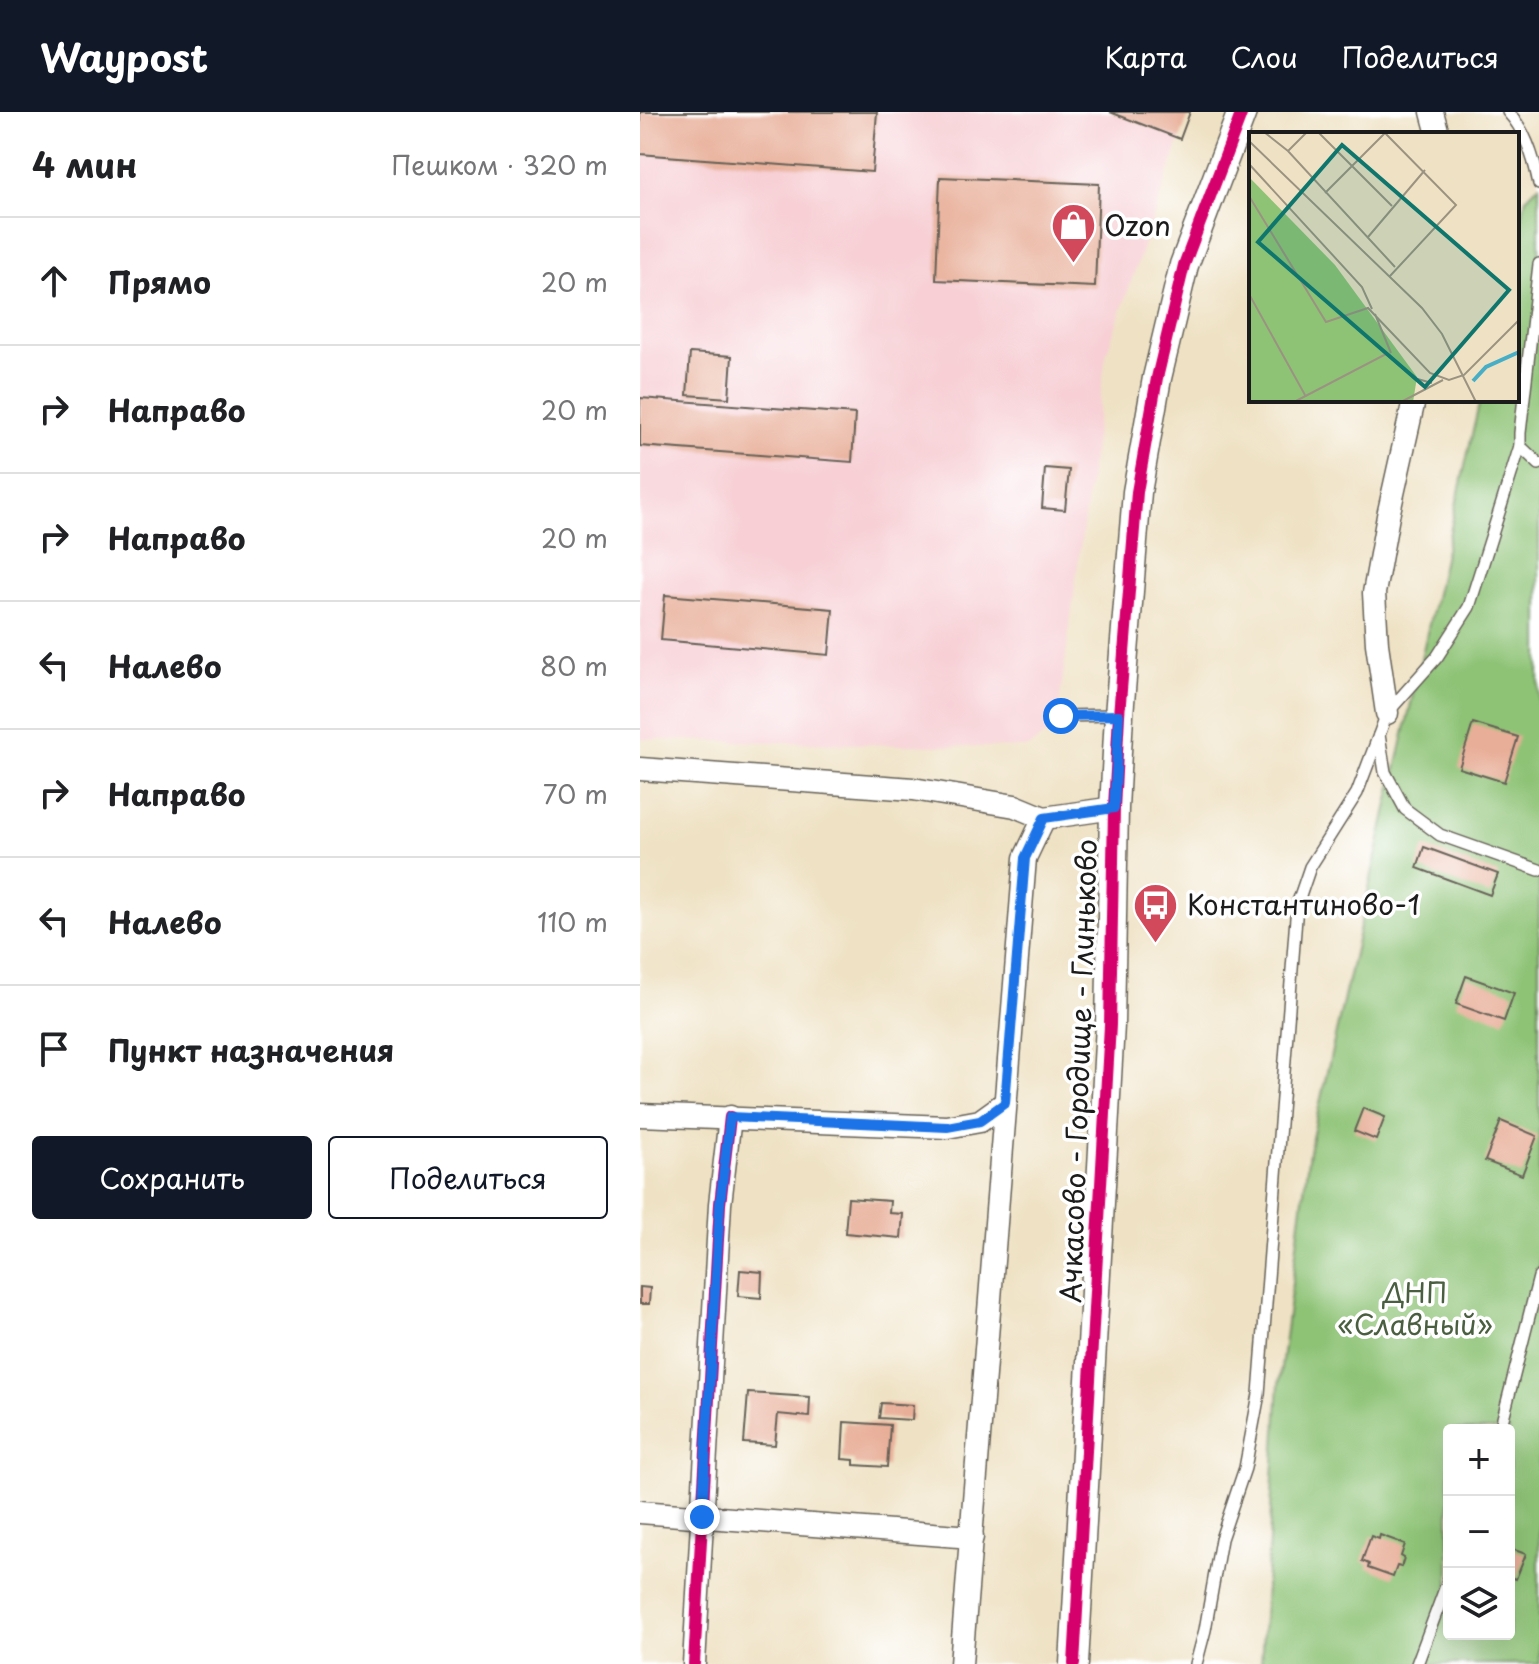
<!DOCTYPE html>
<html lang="ru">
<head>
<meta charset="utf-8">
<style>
  body { margin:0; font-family:"Playpen Sans",sans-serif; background:#f2f2f2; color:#202124 }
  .controls { position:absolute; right:24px; bottom:24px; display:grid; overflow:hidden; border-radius:8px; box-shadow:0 8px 32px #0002 }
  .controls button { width:72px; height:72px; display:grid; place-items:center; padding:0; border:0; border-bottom:2px solid #e0e0e0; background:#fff; color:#202124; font:40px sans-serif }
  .stop { position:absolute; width:24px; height:24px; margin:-18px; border:6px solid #1a73e8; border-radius:50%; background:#fff }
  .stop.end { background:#1a73e8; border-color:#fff; box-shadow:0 2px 8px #0008 }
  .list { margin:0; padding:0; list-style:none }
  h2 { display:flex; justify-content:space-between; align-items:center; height:104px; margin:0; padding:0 32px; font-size:34px }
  h2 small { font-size:26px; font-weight:400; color:#757577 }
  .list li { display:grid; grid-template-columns:52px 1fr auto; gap:24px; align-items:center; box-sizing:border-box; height:128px; padding:0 32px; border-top:2px solid #e0e0e0 }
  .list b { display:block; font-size:30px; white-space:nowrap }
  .list em { font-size:26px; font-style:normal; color:#757577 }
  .actions { display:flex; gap:16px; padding:24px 32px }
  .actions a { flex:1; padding:18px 0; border:2px solid #111827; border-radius:8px; text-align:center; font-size:28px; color:#111827 }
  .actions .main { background:#111827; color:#fff }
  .icon { flex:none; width:44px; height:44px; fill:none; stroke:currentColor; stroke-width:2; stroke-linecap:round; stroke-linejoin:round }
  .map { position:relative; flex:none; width:899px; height:1552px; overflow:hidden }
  header { display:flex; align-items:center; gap:48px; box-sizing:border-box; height:112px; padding:0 40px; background:#111827; color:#fff }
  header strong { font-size:38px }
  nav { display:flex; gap:44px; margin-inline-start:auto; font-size:28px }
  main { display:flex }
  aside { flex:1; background:#fff }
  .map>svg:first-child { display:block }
</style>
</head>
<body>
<header>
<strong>Waypost</strong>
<nav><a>Карта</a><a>Слои</a><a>Поделиться</a></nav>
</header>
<main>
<aside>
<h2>4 мин<small>Пешком · 320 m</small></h2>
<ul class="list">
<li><svg class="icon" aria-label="ahead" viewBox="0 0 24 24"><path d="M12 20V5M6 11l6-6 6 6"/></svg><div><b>Прямо</b></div><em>20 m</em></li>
<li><svg class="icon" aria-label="right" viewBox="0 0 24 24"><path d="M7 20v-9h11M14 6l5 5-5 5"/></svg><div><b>Направо</b></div><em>20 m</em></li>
<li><svg class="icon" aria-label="right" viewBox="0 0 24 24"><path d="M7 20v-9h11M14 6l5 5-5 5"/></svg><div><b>Направо</b></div><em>20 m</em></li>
<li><svg class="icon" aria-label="left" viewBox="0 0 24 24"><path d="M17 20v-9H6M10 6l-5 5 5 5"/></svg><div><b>Налево</b></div><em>80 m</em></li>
<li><svg class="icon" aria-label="right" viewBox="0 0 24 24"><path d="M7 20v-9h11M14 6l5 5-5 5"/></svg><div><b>Направо</b></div><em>70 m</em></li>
<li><svg class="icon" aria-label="left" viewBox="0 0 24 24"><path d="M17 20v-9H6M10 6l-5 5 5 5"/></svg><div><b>Налево</b></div><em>110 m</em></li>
<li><svg class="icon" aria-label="arrive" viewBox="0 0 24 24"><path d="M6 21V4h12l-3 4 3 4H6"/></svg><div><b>Пункт назначения</b></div></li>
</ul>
<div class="actions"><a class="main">Сохранить</a><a>Поделиться</a></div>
</aside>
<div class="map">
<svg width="899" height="1552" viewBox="0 0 899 1552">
  <rect width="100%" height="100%" fill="#fff"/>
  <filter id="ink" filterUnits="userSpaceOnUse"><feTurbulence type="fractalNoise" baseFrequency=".0125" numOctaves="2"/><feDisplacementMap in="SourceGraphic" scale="16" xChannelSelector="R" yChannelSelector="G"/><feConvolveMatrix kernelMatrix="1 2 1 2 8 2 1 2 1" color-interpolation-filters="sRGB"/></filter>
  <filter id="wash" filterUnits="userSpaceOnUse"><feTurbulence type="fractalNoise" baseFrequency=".006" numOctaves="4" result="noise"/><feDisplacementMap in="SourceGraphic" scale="32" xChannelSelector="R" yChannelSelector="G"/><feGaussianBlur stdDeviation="1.8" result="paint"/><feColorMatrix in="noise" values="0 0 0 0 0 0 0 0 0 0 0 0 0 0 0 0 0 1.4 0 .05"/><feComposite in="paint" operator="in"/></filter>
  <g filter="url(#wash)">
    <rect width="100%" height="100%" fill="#efe2c4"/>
    <path fill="#f7cfd4" d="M0 0H469L540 27 466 243 416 617 386 636 0 627Z"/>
    <path fill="#8ec376" stroke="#557049" stroke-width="2" fill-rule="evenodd" d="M899 73V1552H621L639 1272 669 1039 840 288H877V124L886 86ZM809 1318H869V1522H809Z"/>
    <g id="blocks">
      <g fill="#e8ae98">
        <path d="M0 0H237L232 60 0 42Z"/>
        <path d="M470 0H550L540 27Z"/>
        <path d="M300 65 459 72 455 175 296 168Z"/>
        <path d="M50 241 92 244 89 286 47 283Z"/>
        <path d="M0 286 215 302 212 350 0 334Z"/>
        <path d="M405 356 429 358 425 398 402 396Z"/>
        <path d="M25 483 193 497 189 543 21 528Z"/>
        <path d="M833 611 878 625 864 670 819 656Z"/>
        <path d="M784 735 858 762 850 783 777 756Z"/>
        <path d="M826 864 874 881 864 909 816 892Z"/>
        <path d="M723 996 745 1005 736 1028 714 1019Z"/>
        <path d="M861 1009 897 1024 882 1063 845 1049Z"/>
        <path d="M208 1086 250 1089 249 1101 263 1102 261 1126 205 1121Z"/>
        <path d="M100 1158 122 1160 121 1186 98 1184Z"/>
        <path d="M0 1175 10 1176 9 1192H0Z"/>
        <path d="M108 1281 170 1285 169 1305 138 1302 135 1333 104 1331Z"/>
        <path d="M241 1291 273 1293 272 1308 239 1306Z"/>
        <path d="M204 1310 250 1313 247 1355 214 1353V1348L202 1347Z"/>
        <path d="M740 1423 765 1432 761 1444 764 1446 761 1455 757 1454 753 1465 728 1456 729 1452 722 1449 731 1424 739 1427Z"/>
        <path d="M869 1436 886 1442 876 1467 869 1465Z"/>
      </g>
    </g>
  </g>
  <g filter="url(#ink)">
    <use href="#blocks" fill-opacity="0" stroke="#666157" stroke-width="2"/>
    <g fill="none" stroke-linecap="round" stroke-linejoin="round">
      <defs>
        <g id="service">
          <path d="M868 0C886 19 894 46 899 72"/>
          <path d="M899 152 880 321V334L899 352"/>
          <path d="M880 334 829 495 797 545 747 601 739 623 745 660 765 697 800 723 899 758"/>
          <path d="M421 604 477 603"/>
          <path d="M860 1318 899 1165"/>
          <path d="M556 1552 565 1518 581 1427 605 1356 619 1282 657 793 670 755 717 681 739 623"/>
          <path d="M777 1552 809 1466"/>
        </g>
        <g id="minor">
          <path d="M792 0 798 22"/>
          <path d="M747 601 737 532 734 481 748 404 774 288"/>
          <path d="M0 657 273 677 375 694 404 706 474 696"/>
          <path d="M0 1003 307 1015 340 1009 365 991"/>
          <path d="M0 1400 332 1425"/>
          <path d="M54 1552 80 1092 90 1005"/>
          <path d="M321 1552 385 746 404 706"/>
        </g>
        <path id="tertiary" d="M434 1552 470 913 474 696 479 603 497 380 517 266 544 153 602 0"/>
      </defs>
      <use href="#service" stroke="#666157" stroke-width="14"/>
      <use href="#minor" stroke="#666157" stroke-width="25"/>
      <use href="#tertiary" stroke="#666157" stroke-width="31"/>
      <use href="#service" stroke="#fff" stroke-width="11"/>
      <use href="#minor" stroke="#fff" stroke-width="22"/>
      <use href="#tertiary" stroke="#fff" stroke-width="28"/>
      <defs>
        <g id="cycleway">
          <path d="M54 1552 80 1092 90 1005"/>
          <path d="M434 1552 470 913 474 696 479 603 497 380 517 266 544 153 602 0"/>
        </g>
      </defs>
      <use href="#cycleway" stroke="#fff" stroke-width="17"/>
      <use href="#cycleway" stroke="#d6006c" stroke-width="12"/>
    </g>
  </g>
  <g fill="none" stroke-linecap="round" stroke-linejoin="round" filter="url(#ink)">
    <path stroke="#1a73e8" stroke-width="10" d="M62 1405 80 1092 90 1005 307 1015 340 1009 365 991 385 746 404 706 474 696 479 603 421 604"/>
  </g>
  <defs>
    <symbol id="shop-pin" viewBox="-11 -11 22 30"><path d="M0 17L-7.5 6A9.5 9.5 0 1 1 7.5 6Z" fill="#d1495b" stroke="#fff"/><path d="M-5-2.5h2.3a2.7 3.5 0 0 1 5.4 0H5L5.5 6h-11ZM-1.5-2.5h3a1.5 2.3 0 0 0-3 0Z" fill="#fff"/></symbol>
    <symbol id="bus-pin" viewBox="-11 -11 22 30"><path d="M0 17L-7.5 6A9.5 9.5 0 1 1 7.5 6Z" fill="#d1495b" stroke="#fff"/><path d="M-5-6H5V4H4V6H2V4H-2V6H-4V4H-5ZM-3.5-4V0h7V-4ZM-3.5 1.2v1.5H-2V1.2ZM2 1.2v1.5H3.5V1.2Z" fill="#fff"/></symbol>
  </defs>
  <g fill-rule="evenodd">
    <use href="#shop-pin" x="408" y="88" width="51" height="69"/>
    <use href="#bus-pin" x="490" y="768" width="51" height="69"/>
  </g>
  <g text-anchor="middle" stroke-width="7" stroke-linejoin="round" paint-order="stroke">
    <g font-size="28" fill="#1c1c1c" stroke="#fff" text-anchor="start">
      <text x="464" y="124">Ozon</text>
      <text x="547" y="803">Константиново-1</text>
    </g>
    <g font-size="28" fill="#1c1c1c" stroke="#fff">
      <text transform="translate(439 959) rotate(-88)" y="10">Ачкасово - Городище - Глиньково</text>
    </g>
    <g font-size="28" fill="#4a5f40" stroke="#fff">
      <text x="775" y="1191">ДНП<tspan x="775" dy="32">«Славный»</tspan></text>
    </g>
  </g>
  <g transform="translate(609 20)">
    <rect width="270" height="270" fill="#efe2c4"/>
    <path d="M0 45 86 133 168 245 164 270H0Z" fill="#8ec376"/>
    <path fill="none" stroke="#47aec6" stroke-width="4" d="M224 249 237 235 270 220"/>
    <path fill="none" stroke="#9b9381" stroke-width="2" d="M15 0 39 19 146 135M69 0 143 74M135 0 207 73 141 144M0 9 173 176 193 202 227 270M39 19 58 0M0 32 113 155 123 177M76 61 136 1M0 64 77 190 119 176 181 241 200 248 215 243 270 188M119 105 176 38M0 162 56 263M126 182 142 221M45 270 137 222 165 246 183 251M152 270 194 248"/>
    <path fill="#0f766e" fill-opacity="0.15" stroke="#0f766e" stroke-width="4" d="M93 13 260 158 176 255 9 110Z"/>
    <rect width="270" height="270" fill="none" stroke="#1c1c1c" stroke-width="4"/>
  </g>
</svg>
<div class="controls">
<button>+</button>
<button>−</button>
<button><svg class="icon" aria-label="layers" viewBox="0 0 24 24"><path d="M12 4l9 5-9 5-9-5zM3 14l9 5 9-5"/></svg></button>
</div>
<div class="stop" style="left:421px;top:604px"></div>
<div class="stop end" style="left:62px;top:1405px"></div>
</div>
</main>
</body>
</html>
